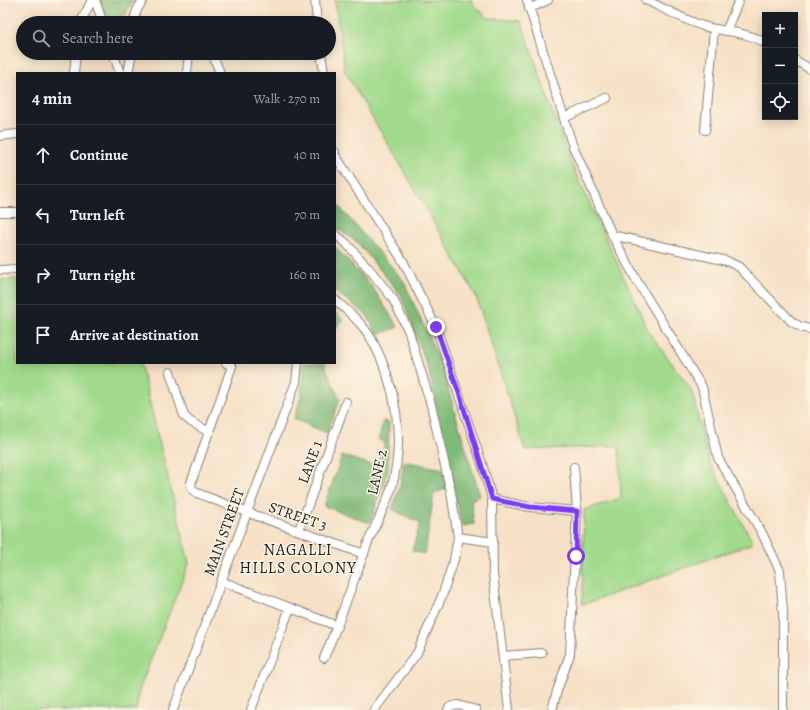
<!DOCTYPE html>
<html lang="en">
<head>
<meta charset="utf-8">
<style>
  body { margin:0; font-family:Alegreya,serif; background:#242831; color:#f1f3f6 }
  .controls { position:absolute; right:12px; top:12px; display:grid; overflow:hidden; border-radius:0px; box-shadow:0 2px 10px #0003 }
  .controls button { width:36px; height:36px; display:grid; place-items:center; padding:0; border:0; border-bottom:1px solid #363941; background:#171b24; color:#f1f3f6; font:20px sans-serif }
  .stop { position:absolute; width:12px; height:12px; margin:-9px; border:3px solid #7c3aed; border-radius:50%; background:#fff }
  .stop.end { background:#7c3aed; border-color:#fff; box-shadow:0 1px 4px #0008 }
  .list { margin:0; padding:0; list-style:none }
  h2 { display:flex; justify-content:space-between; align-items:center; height:52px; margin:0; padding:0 16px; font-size:17px }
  h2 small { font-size:13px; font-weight:400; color:#9ea1a6 }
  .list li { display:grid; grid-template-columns:26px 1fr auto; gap:12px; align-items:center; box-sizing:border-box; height:60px; padding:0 16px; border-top:1px solid #363941 }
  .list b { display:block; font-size:15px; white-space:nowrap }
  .list em { font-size:13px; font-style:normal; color:#9ea1a6 }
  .icon { flex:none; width:22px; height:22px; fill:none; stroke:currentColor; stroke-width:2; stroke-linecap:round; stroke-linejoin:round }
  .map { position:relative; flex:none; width:810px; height:710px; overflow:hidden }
  .search { position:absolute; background:#171b24; box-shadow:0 2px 10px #0003; left:16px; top:16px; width:320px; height:44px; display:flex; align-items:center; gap:10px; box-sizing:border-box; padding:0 14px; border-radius:22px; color:#9ea1a6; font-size:15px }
  .panel { position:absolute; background:#171b24; box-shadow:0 2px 10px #0003; left:16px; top:72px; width:320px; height:292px; border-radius:0px }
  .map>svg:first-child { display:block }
</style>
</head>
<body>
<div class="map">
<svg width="810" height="710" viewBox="0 0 810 710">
  <rect width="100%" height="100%" fill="#fcf5e5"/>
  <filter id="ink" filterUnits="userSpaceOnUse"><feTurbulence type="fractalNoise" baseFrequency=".025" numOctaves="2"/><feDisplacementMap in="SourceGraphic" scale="8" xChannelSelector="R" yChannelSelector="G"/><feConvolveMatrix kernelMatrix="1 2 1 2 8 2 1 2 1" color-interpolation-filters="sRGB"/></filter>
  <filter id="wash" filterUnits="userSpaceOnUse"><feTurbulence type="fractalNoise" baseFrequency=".012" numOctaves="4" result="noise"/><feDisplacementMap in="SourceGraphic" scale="16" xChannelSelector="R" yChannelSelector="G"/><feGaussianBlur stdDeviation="0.9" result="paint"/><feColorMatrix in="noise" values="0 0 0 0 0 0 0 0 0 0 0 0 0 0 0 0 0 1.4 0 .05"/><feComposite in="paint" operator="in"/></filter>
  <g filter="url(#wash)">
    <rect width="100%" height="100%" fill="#f6e0c6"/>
    <g fill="#a1da8c" stroke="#5e7b54">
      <path d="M335 0H472L473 4 488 18 521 21 569 159 650 334 691 389 709 461 753 543 582 605 584 510 621 498 619 446 525 450 476 296 409 179 345 72Z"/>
      <path d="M17 279V363H140L189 563 139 690 136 710H0V280Z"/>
    </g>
    <g fill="#80ba78" stroke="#4e6b4a">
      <path d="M100 0H133L121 23H108Z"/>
      <path d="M335 202 403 280 440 362 480 496 471 500 474 524 462 526 429 371 401 295 357 242 335 227Z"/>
      <path d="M335 247 371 285 398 327 377 335 367 315 335 291Z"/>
      <path d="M335 312 343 320 335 329Z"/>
      <path d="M304 363H325L326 368 340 399 327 433 294 419 301 396Z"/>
      <path d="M383 421 389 422 388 471 370 523 324 506 342 456 376 466 385 443 379 439Z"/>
      <path d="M404 461 443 469 446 489 434 493 425 554 412 551 420 523 392 509 400 486Z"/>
    </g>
  </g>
  <g filter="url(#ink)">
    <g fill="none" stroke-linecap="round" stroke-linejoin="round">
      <defs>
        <g id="minor">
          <path d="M95 0 103 23"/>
          <path d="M315 0 317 23"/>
          <path d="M527 0 572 144 612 235 637 281 702 387 718 458 762 533 780 571 783 613V710"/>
          <path d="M646 0C663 8 685 20 703 26 723 32 746 31 765 43"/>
          <path d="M529 9 548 0"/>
          <path d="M80 23 92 0"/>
          <path d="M133 23 137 10 143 0"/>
          <path d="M726 31 739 0"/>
          <path d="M113 53 120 73"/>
          <path d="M212 53 220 73"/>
          <path d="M321 53 324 73"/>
          <path d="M795 60 810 69"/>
          <path d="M74 73 76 53"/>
          <path d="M128 73 132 53"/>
          <path d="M187 73 189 53"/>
          <path d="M564 118 607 98"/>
          <path d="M705 130 714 29"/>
          <path d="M0 136 17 134"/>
          <path d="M335 152V155L403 261 436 327 482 464 492 499 493 574 509 710"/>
          <path d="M0 212H17"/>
          <path d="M335 234 346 243 371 271 393 299 409 332 431 405 451 492 458 537 454 560 442 596 417 653 374 710"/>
          <path d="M612 235 727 261 739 267 792 322 801 327 810 329"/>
          <path d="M0 270 17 269"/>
          <path d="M226 363 232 366 191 483 192 489 197 493 246 512 364 554"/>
          <path d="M170 372 184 416 191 422 209 432"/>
          <path d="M574 467 577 511"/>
          <path d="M492 499 530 507 577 511 570 654 557 691 552 710"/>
          <path d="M299 530 346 402"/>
          <path d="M458 537 493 542"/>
          <path d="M221 581 337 626"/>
          <path d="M503 656 542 653"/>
          <path d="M324 658C340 621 353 582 367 545 375 525 386 506 392 486 405 438 396 384 372 340 363 324 348 311 335 300"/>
          <path d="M173 710 296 382 298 363"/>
          <path d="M251 710 290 608"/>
          <path d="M448 710 450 707 458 705 476 710"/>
        </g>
      </defs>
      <use href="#minor" stroke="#897e71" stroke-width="10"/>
      <use href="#minor" stroke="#fff" stroke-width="8"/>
    </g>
  </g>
  <g fill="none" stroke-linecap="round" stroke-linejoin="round" filter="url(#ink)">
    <path stroke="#7c3aed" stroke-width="5" d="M436 327 460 396 492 499 530 507 577 511 576 556"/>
  </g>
  <g text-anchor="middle" stroke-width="3" stroke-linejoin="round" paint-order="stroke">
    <g font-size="15" fill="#1c1c1c" stroke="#fcf5e5">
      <text transform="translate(310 462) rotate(-70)" y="5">LANE 1</text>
      <text transform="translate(377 472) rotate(-77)" y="5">LANE 2</text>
      <text transform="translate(298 516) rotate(19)" y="5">STREET 3</text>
      <text transform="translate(224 532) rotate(-70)" y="5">MAIN STREET</text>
    </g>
    <g font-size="16" letter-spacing="1" fill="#1c1c1c" stroke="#fcf5e5">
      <text x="298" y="555">NAGALLI<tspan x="298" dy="18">HILLS COLONY</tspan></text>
    </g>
  </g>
</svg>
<div class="controls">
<button>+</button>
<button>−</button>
<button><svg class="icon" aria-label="locate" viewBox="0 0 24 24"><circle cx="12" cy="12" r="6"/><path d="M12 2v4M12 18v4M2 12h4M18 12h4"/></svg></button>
</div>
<div class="stop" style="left:576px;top:556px"></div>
<div class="stop end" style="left:436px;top:327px"></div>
<div class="search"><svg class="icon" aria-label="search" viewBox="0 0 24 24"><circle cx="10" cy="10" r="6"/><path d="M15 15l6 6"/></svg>Search here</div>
<section class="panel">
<h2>4 min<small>Walk · 270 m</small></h2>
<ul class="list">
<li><svg class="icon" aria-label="ahead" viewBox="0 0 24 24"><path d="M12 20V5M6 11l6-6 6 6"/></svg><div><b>Continue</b></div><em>40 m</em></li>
<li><svg class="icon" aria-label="left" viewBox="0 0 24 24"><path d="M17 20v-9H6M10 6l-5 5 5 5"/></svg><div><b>Turn left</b></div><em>70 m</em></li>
<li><svg class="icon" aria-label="right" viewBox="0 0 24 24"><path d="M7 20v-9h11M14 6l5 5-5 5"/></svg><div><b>Turn right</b></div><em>160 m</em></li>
<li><svg class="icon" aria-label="arrive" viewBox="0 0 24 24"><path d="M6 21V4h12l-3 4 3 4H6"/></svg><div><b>Arrive at destination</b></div></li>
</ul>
</section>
</div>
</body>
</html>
